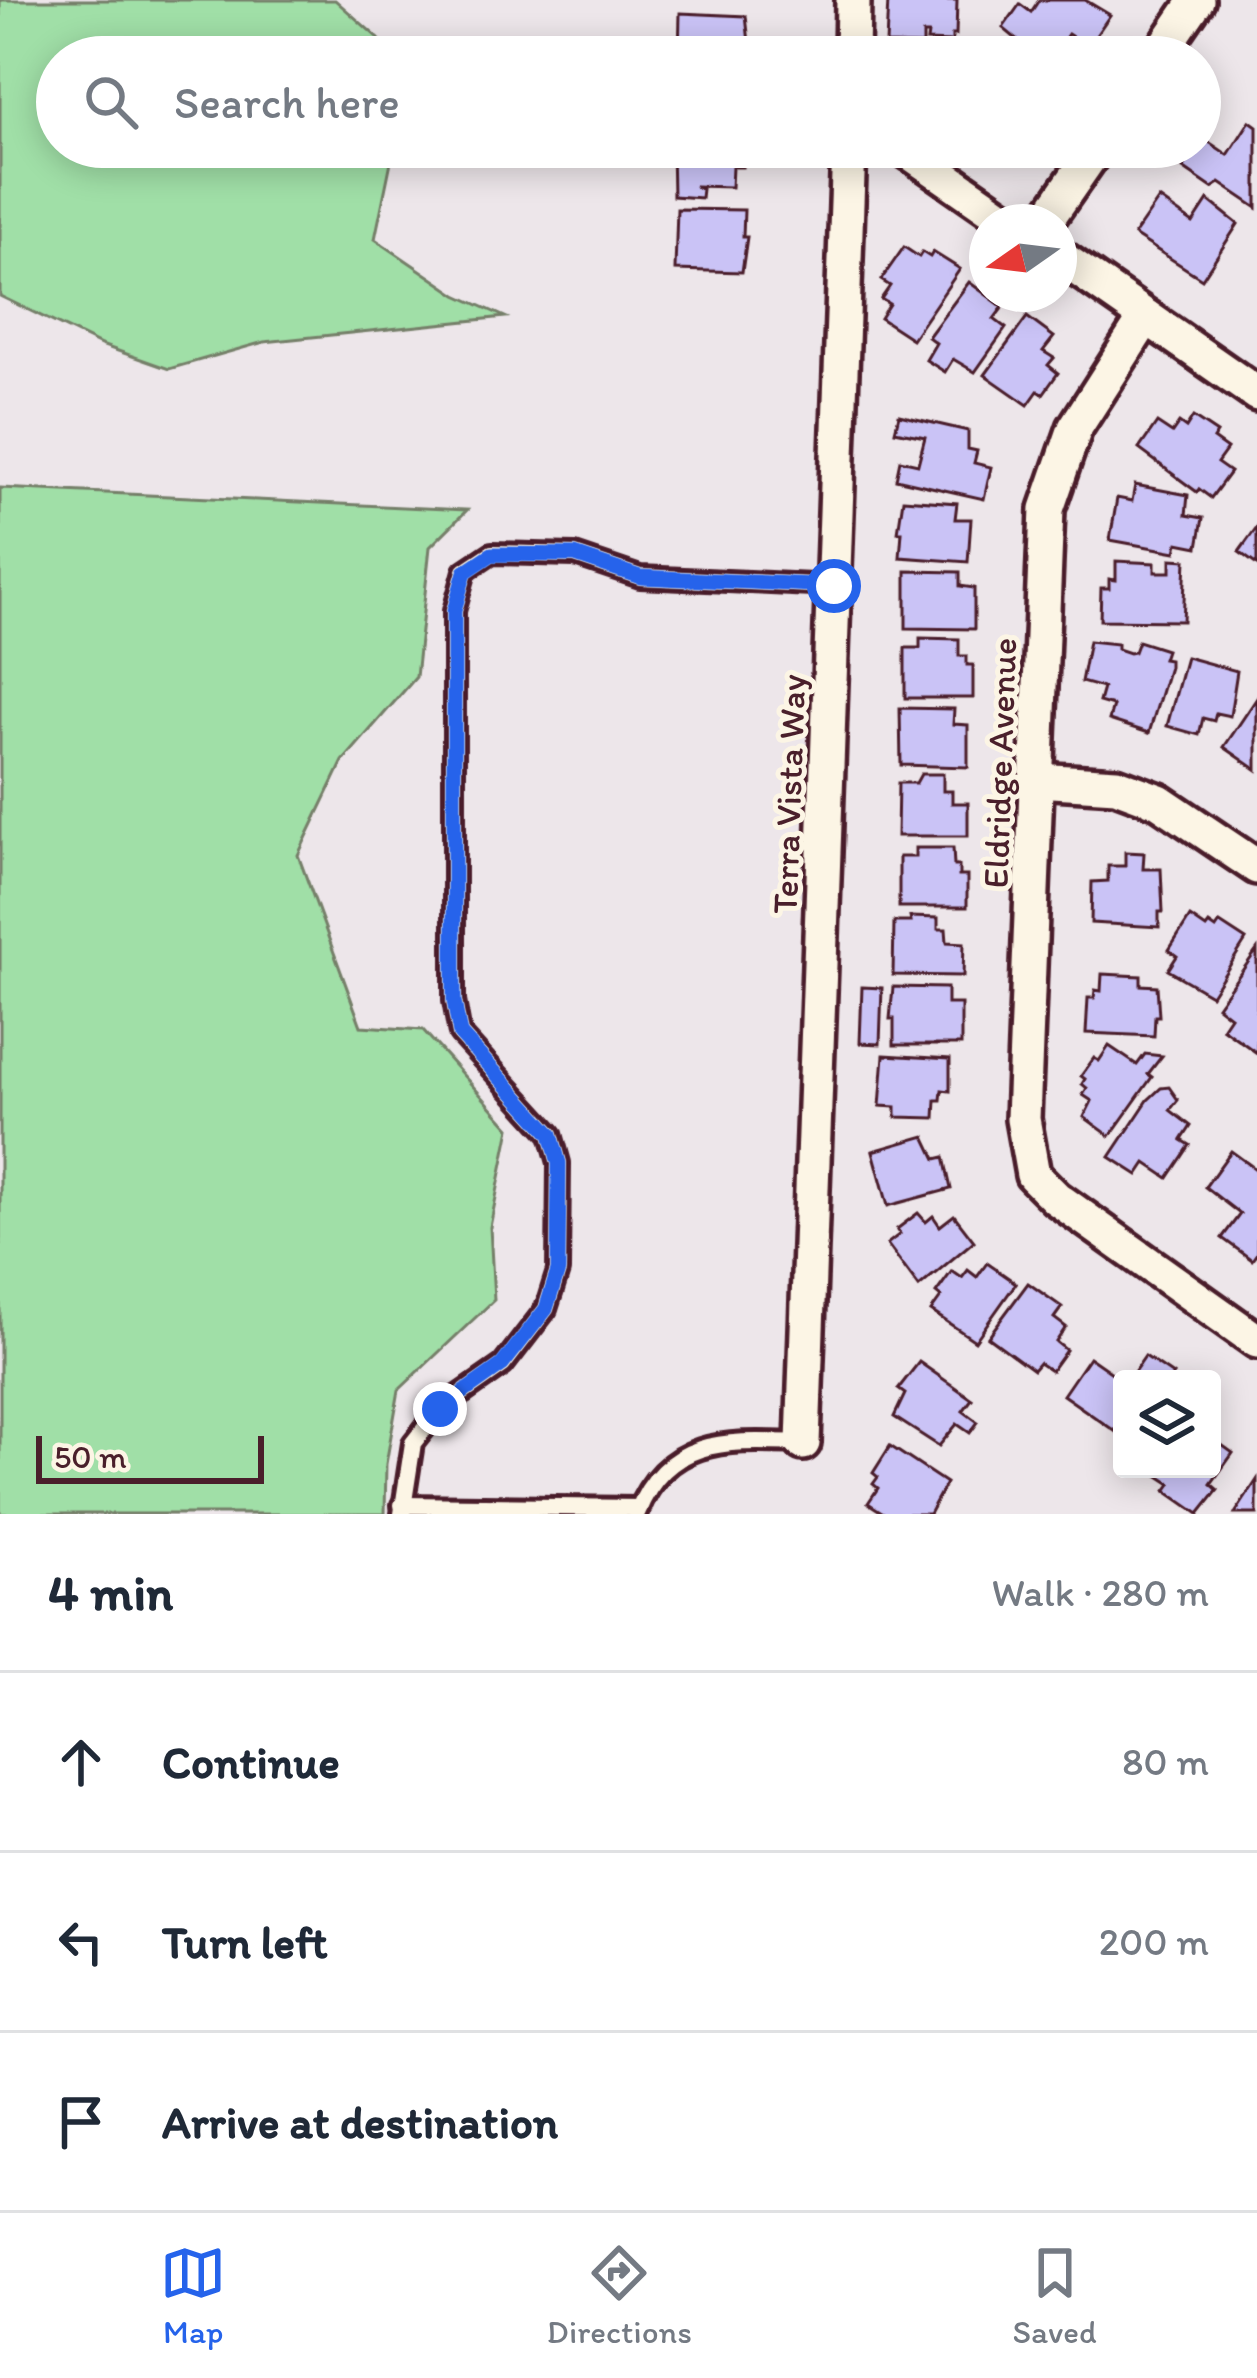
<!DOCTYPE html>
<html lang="en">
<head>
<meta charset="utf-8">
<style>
  body { margin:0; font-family:Itim,sans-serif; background:#f6f6f7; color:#1f2937 }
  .controls { position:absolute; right:36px; bottom:36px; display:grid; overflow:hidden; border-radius:12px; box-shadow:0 6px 30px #0003 }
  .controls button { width:108px; height:108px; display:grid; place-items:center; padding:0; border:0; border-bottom:3px solid #e0e1e3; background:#fff; color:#1f2937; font:60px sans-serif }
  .compass { position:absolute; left:969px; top:204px; width:108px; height:108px; border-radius:50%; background:#fff; box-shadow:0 6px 30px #0003; rotate:256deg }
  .scale { position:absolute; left:36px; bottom:30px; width:228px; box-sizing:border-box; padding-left:12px; border:6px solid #4a1f2b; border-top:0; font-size:33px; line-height:42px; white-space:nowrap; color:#4a1f2b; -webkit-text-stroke:9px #fcf5e5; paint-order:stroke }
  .stop { position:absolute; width:36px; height:36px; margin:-27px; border:9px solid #2563eb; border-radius:50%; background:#fff }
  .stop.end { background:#2563eb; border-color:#fff; box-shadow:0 3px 12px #0008 }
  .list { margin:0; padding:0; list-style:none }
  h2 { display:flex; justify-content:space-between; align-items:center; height:156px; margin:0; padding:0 48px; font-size:51px }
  h2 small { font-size:39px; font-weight:400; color:#747a83 }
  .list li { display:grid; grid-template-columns:78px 1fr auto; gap:36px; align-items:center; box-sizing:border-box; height:180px; padding:0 48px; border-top:3px solid #e0e1e3 }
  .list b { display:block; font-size:45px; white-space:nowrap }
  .list em { font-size:39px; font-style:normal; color:#747a83 }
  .icon { flex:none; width:66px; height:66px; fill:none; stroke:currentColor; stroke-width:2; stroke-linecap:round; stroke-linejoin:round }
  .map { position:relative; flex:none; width:1257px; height:1514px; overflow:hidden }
  .search { position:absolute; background:#fff; box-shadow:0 6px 30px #0003; left:36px; right:36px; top:36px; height:132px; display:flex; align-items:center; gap:30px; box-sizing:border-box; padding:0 42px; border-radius:66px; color:#747a83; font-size:45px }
  .sheet { height:696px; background:#fff }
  nav { display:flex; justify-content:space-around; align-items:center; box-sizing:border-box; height:168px; border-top:3px solid #e0e1e3; background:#fff; font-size:33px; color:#747a83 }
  nav a { display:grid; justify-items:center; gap:6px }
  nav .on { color:#2563eb }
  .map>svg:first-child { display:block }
</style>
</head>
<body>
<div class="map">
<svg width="1257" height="1514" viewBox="0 0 1257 1514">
  <rect width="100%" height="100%" fill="#ede6ea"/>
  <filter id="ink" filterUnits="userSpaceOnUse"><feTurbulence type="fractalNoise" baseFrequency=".00833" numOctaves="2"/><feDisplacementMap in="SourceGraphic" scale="24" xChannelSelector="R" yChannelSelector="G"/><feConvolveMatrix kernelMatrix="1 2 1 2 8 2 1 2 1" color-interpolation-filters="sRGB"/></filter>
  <g filter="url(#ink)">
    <g fill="#a0dfa7" stroke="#757f69" stroke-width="3">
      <path d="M0 0H335L379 39 391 57H57V147H394L375 239 457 295 505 317 264 342 169 369 101 345 0 296Z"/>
      <path d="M0 488 467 510 430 547 416 677 343 761 298 855 361 1026 423 1030 510 1128 490 1227 494 1300 399 1390 386 1464 385 1514H0Z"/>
    </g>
    <g fill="#cac3f6" stroke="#4a1f2b" stroke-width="3">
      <path d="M888 0H957L956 35H952V42L927 41 928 34H923V45L886 44Z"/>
      <path d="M1039 0H1085L1110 15 1088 47 1068 34 1056 51 1047 45 1038 57 1003 28 1020 4 1031 12Z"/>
      <path d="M680 13 746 16 750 51 746 57H679Z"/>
      <path d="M1250 121 1257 126V208L1220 183 1212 188 1183 168 1203 138 1228 155Z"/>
      <path d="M672 147H742V167H732L731 187 695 186 702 189 701 198 673 196Z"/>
      <path d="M1159 199 1193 223 1208 200 1238 224 1202 279 1134 235Z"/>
      <path d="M677 209 744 210 743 237H747L742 272 675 270Z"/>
      <path d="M904 247 919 257 922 252 930 257 933 252 960 269 912 339 880 318 889 304 881 299 890 286 881 280Z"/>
      <path d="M969 282 1003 307 994 319 1006 328 975 372 953 359 945 372 926 360 936 343 928 337Z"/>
      <path d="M1027 317 1054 337 1043 351 1054 358 1048 365 1058 373 1043 394 1038 391 1028 405 985 375Z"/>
      <path d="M899 415 968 431V449L977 451 974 463 991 467 984 499 896 479 900 460 918 464 925 437 895 431Z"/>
      <path d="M1193 417 1217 433 1213 439 1227 449 1217 463 1230 472 1211 498 1199 489 1197 492 1139 449 1157 423 1172 433 1179 423 1186 428Z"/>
      <path d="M1135 485 1188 495 1186 515 1203 518 1198 547 1178 543 1176 552 1110 540 1117 498 1132 501Z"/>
      <path d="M903 499 957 503 955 519H971L968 562 900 557 902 532H898Z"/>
      <path d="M1257 527V565L1239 552Z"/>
      <path d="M1171 559 1186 560 1183 621 1100 620 1101 588H1109V579L1116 580V561L1155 563V572H1171Z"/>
      <path d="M906 571 960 572V586L974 588V629L906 628Z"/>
      <path d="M920 638 959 639V656H967V665H973V698H905V648H920Z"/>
      <path d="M1089 641 1117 644V649L1129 653 1134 652 1138 641 1166 650 1163 659 1169 660V667L1149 733 1109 720 1113 706 1099 702 1103 688 1081 682Z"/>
      <path d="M1186 657 1237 671 1230 716 1216 713 1214 721 1203 718 1199 735 1167 726Z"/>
      <path d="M1257 698V770L1224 747Z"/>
      <path d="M900 708 954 709 953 724 968 725V767L901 765Z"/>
      <path d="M921 774H943V791H952V803H968V836H897L898 783H916Z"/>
      <path d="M915 848H953L954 866H959V876H967V907H899V857H915Z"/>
      <path d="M1125 852 1144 853 1143 869H1161L1163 912H1159V927L1091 923 1092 882 1108 881V866H1125Z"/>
      <path d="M910 917 938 918V929H946L947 942 964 943 963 976 893 975 894 922H911Z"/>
      <path d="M1190 917 1206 928 1209 924 1216 929 1220 923 1246 940 1211 995 1168 970 1177 956 1169 950Z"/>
      <path d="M1257 950V1053L1222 1028 1230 1016 1217 1006Z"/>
      <path d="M1102 974 1141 976V985L1157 986 1159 1016H1155L1154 1036 1086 1033 1088 998H1094L1095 990 1101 991Z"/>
      <path d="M862 987 882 988 880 1044 860 1043Z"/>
      <path d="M893 987 947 988V1004H961V1045H894V1019H890Z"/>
      <path d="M1109 1046 1137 1065 1145 1054 1162 1056 1148 1074 1152 1077 1110 1136 1084 1117 1092 1101 1083 1095 1087 1088 1082 1084 1085 1079 1081 1076 1094 1058 1099 1061Z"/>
      <path d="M884 1055 950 1059V1091L942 1090 941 1100H936L935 1118 896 1117V1107L880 1106Z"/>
      <path d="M1169 1087 1178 1100 1170 1110 1191 1126 1182 1140 1190 1145 1168 1178 1146 1163 1138 1175 1110 1157 1148 1100 1161 1088Z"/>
      <path d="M925 1136 936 1159 944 1157 951 1189 888 1206 873 1151Z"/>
      <path d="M1231 1151 1257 1170V1253L1252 1260 1222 1238 1240 1214 1205 1187Z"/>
      <path d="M918 1213 926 1222 933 1216 940 1226 954 1215 974 1241 919 1287 887 1244 900 1234 897 1229Z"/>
      <path d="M987 1263 1016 1283 975 1341 931 1311 941 1297 936 1293 952 1271 962 1278 968 1270 977 1277Z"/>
      <path d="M1028 1283 1062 1307 1054 1318 1066 1327 1056 1342 1066 1350 1051 1371 1039 1363 1033 1370 988 1337Z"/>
      <path d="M1145 1356 1173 1375 1170 1379H1129Z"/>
      <path d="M1089 1357 1122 1380 1119 1434 1063 1395Z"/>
      <path d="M919 1362 972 1399 963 1411 978 1422 970 1433 957 1424 939 1446 894 1417 905 1394 898 1389Z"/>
      <path d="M1212 1438 1233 1453 1211 1484 1218 1490 1199 1514 1166 1491 1171 1484 1148 1469H1212Z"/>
      <path d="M890 1446 946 1483 929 1514H885L868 1503 878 1488 873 1484 878 1477 873 1473Z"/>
      <path d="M1257 1480V1514H1235L1236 1512Z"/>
    </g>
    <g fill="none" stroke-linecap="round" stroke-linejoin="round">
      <defs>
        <g id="lane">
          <path d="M402 1505 639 1508"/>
          <path d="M637 1513C668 1434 732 1441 803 1443"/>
          <path d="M402 1514 413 1443 440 1409 503 1365 546 1309 558 1271 559 1163 551 1134 460 1034 454 1001V611L465 571 492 553 575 555 640 577 834 586"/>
        </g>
        <g id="street">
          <path d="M852 57 853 0"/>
          <path d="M1158 57 1197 0"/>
          <path d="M902 147 1010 222"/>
          <path d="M1045 222 1097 147"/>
          <path d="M1059 256 1257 394"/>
          <path d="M1146 317 1075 428 1047 509 1023 1119 1033 1175 1056 1198 1257 1341"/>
          <path d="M1037 780 1116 785 1159 801 1257 867"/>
          <path d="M803 1443 849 147"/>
        </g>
      </defs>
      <use href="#lane" stroke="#4a1f2b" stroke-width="26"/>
      <use href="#street" stroke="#4a1f2b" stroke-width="42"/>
      <use href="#lane" stroke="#fcf5e5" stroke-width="16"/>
      <use href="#street" stroke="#fcf5e5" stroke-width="33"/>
    </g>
  </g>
  <g fill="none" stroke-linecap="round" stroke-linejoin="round" filter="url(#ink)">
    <path stroke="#2563eb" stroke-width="15" d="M440 1409 502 1365 546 1309 558 1271 559 1163 551 1134 460 1034 454 1001V611L465 572 492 554 575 555 640 577 834 586"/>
  </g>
  <g text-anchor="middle" stroke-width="10" stroke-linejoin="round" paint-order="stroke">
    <g font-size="36" fill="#4a1f2b" stroke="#fcf5e5">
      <text transform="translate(999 763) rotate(-88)" y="13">Eldridge Avenue</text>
      <text transform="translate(788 794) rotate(-88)" y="13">Terra Vista Way</text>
    </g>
  </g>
</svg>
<div class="controls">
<button><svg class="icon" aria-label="layers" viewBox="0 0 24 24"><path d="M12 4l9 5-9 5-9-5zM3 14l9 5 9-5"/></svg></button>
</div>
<svg class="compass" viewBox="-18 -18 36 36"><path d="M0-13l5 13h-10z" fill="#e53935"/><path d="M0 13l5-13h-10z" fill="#747a83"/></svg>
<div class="scale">50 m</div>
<div class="stop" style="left:834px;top:586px"></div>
<div class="stop end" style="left:440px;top:1409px"></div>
<div class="search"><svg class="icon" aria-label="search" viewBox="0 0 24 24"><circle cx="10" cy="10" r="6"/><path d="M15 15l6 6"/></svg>Search here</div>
</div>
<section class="sheet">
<h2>4 min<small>Walk · 280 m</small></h2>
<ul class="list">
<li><svg class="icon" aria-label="ahead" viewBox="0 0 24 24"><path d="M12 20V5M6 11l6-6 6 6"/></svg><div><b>Continue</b></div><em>80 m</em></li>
<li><svg class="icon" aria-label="left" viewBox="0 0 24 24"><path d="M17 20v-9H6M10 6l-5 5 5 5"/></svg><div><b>Turn left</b></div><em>200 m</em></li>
<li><svg class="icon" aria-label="arrive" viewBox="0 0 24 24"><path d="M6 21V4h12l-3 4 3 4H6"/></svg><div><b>Arrive at destination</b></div></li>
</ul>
</section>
<nav>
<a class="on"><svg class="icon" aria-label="map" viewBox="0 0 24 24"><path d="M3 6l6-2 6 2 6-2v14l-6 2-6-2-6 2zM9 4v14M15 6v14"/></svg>Map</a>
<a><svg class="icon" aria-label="directions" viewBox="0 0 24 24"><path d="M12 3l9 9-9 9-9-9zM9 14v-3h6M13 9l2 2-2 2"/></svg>Directions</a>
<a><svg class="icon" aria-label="saved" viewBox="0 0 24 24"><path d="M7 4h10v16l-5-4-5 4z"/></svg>Saved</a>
</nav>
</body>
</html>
